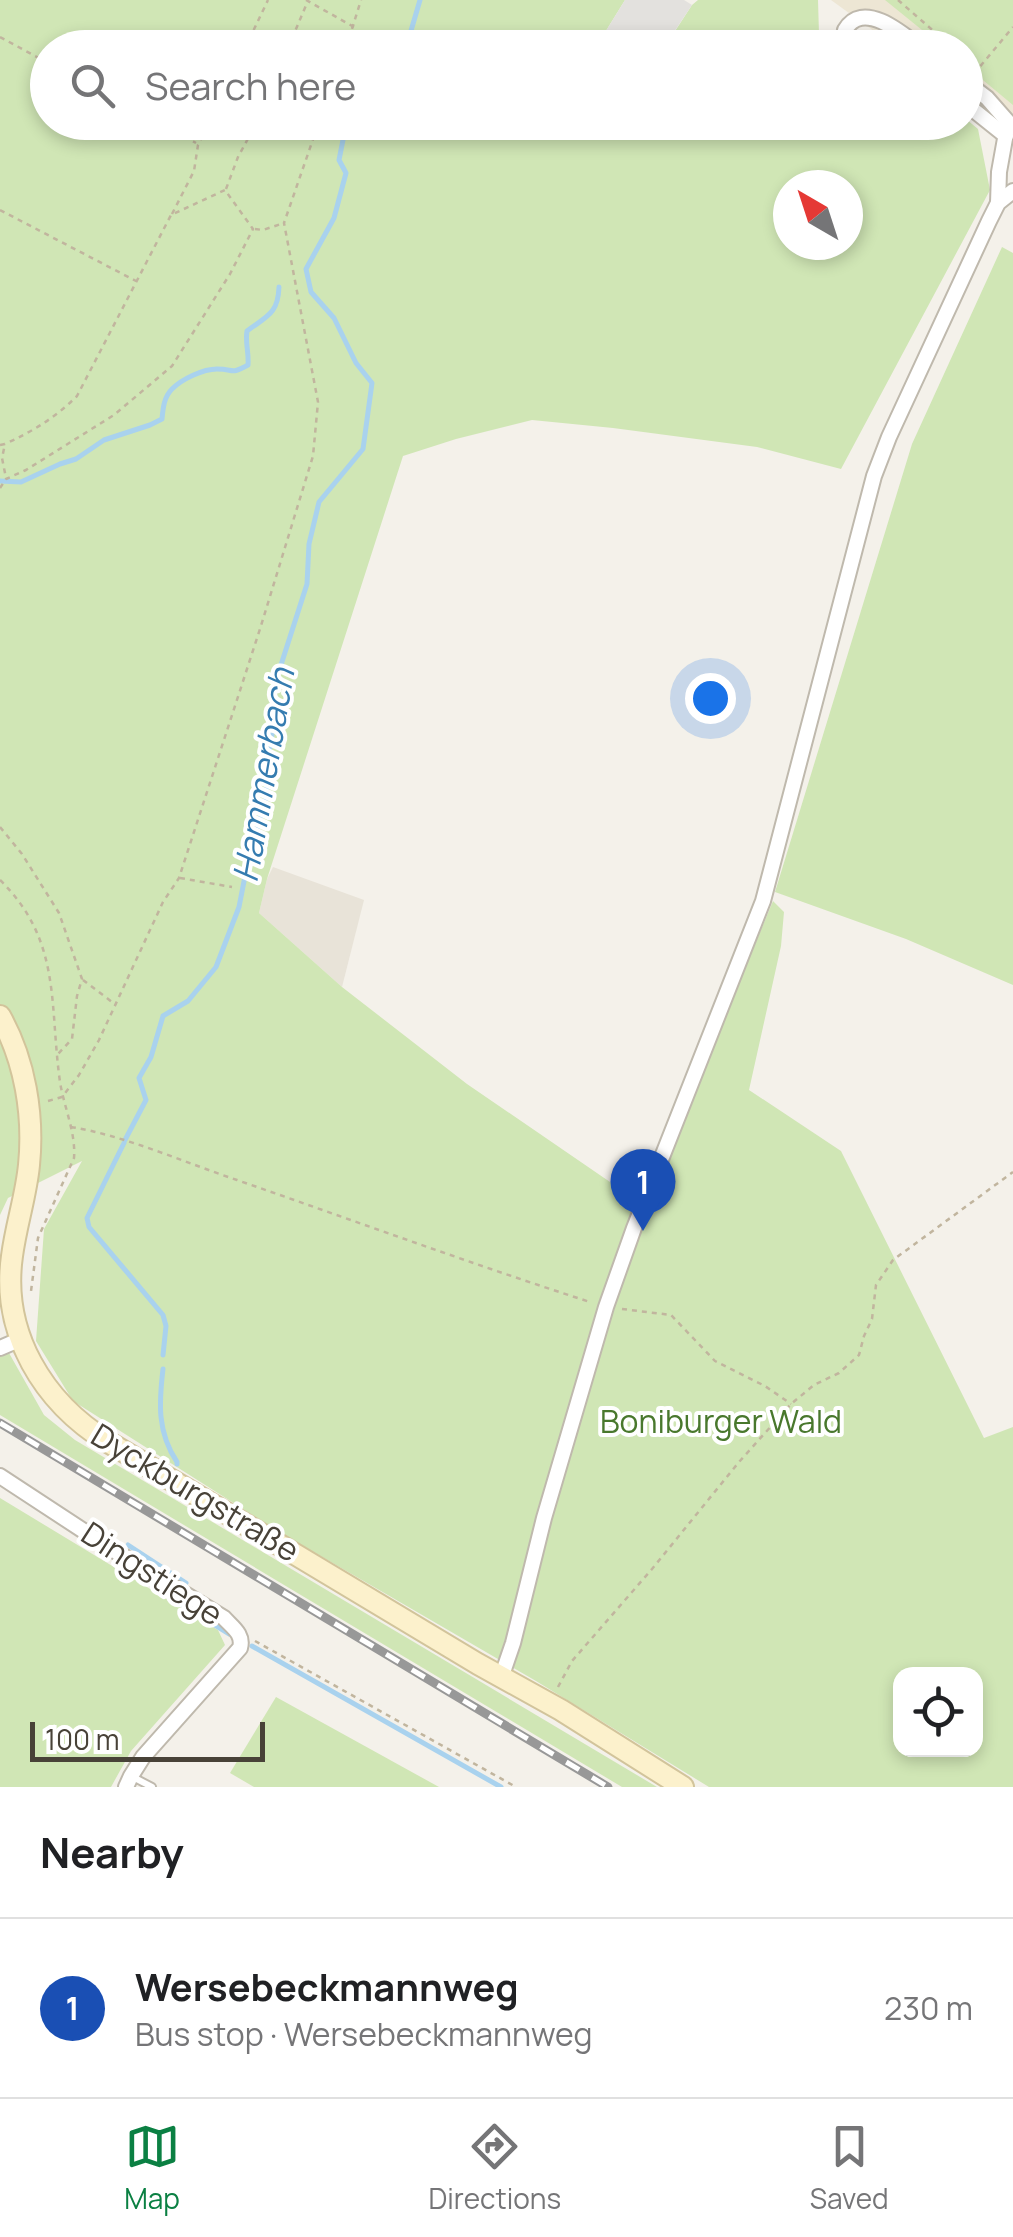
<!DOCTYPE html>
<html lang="en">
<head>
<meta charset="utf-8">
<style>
  body { margin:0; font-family:Manrope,sans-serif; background:#f6f6f6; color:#202124 }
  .controls { position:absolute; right:30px; bottom:30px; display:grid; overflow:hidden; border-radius:20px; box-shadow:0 5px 15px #0003 }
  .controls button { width:90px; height:90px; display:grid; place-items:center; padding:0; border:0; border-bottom:2px solid #e0e0e0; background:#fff; color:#202124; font:50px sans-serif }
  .compass { position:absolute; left:773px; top:170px; width:90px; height:90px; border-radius:50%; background:#fff; box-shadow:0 5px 15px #0003; rotate:321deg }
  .scale { position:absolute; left:30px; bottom:25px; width:235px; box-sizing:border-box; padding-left:10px; border:5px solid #484238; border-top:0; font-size:28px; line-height:35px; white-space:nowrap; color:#484238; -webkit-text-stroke:8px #fff; paint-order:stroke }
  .you { position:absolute; left:710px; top:698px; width:35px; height:35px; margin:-25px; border:8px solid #fff; border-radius:50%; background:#1a73e8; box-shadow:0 0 0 15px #1a73e833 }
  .badge { display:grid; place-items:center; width:65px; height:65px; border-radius:50%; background:#0b8043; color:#fff; font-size:32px; font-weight:700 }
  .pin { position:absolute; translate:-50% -82px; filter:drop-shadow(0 2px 5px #0008) }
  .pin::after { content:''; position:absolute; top:52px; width:35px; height:30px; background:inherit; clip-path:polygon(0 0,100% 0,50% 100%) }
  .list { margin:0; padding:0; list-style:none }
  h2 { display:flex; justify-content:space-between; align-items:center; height:130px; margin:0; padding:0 40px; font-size:42px }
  h2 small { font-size:32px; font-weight:400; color:#757577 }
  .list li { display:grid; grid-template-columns:65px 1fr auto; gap:30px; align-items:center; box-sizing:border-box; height:180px; padding:0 40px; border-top:2px solid #e0e0e0 }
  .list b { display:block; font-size:38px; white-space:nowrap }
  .list p { margin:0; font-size:32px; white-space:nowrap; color:#757577 }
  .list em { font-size:32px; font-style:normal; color:#757577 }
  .icon { flex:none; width:55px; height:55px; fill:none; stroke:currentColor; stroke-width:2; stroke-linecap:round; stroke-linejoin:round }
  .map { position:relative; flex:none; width:1013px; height:1787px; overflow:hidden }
  .search { position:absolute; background:#fff; box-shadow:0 5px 15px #0003; left:30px; right:30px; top:30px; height:110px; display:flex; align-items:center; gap:25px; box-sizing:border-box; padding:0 35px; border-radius:55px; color:#757577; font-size:38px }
  .sheet { height:310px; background:#fff }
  nav { display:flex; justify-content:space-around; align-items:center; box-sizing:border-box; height:140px; border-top:2px solid #e0e0e0; background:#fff; font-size:28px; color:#757577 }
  nav a { display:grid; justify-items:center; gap:5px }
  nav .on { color:#0b8043 }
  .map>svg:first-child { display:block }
</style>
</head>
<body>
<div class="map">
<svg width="1013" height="1787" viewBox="0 0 1013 1787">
  <rect width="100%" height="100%" fill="#f4f1ea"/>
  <path fill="#e8e3d8" d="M273 867 364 900 342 987 259 913 267 879Z"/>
  <path fill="#ede6d4" d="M831 0H1013V132L966 98V48L896 47Z"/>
  <g fill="#d0e6b5" fill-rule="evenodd">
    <path d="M0 0H625L596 47 48 48V122H966V119L978 129 990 190 841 469 757 447 613 428 532 420 456 439 403 456 267 879 259 913 342 987 467 1084 645 1206 773 901 784 912 781 946 749 1090 841 1151 984 1438 1013 1427V1787H709L536 1681 281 1533 73 1401 36 1341 44 1229 82 1161 8 1198 0 1215ZM788 185H848V245H788ZM900 1674H976V1750H900Z"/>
    <path d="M698 0H818L819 34 827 47 664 48 692 5Z"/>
    <path d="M885 0H1013V105L966 66V48L943 47Z"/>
    <path d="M1002 247 1013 253V985L906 939 775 892 912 444Z"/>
    <path d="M9 1353 44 1415 75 1440 657 1787H622L0 1415V1356Z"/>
    <path d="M0 1498 218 1630 225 1645 131 1751 111 1787H0Z"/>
    <path d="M276 1697 439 1787H254L230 1773Z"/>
  </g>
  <path fill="#e3e1de" d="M625 0H684L692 5 664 47H596Z"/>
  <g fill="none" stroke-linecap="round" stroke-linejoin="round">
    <g stroke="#a9d2ee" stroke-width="5">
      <path d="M399 48 408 41 420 0"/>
      <path d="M0 481 21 482 60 464 76 459 104 440 150 425 162 419C163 408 164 397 172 389 182 379 203 369 217 369 235 369 230 375 248 365 249 352 245 343 247 331 267 316 278 314 279 287"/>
      <path d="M125 1140 146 1100 139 1078 151 1057 163 1016 188 1001 216 967 239 907 248 861 267 795 266 771 275 716 271 696 307 584 309 544 319 502 363 449 372 383 356 363 334 318 311 292 306 269 334 218 346 173 339 160 344 135 351 122"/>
      <path d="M124 1143 87 1218 89 1227 163 1315 166 1326 163 1355"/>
      <path d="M163 1369C159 1403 157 1432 177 1462V1464"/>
      <path d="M128 1545 186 1583"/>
      <path d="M176 1601 229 1634"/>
      <path d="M252 1646 501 1787"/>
    </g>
    <defs>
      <path id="lane" d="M131 1776 152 1787"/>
      <g id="street">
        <path d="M862 48 850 40 845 30C862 0 900 31 921 48"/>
        <path d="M966 82 987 98 1008 122 999 172 998 203"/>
        <path d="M966 104 1006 136"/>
        <path d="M0 1348 21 1339"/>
        <path d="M0 1476 102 1543 224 1618C232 1627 244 1634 240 1648L143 1757 131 1776 126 1787"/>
        <path d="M501 1678 513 1643 544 1518 606 1307 634 1228 763 901 874 476 889 437 989 221 998 203 1013 191"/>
      </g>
      <path id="secondary" d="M0 1016C25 1060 34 1115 29 1165 26 1196 16 1225 12 1256 1 1333 43 1402 108 1442L478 1664 561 1710 683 1787"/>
    </defs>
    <use href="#lane" stroke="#bfb9ad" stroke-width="10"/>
    <use href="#street" stroke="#bfb9ad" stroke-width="18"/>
    <use href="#secondary" stroke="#d2c49b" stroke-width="24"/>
    <g stroke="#c1b59e" stroke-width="2.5" stroke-dasharray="5 5" stroke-linecap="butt">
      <path d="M306 0 354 27"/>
      <path d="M898 0 953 48"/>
      <path d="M0 37 48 63"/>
      <path d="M245 48 268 0"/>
      <path d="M288 48 307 3"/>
      <path d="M346 48 361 0"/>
      <path d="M966 58 978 69 1013 27"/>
      <path d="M158 122 196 143"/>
      <path d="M226 189 238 157 257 122"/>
      <path d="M0 210 136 281"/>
      <path d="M172 214 194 171 198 145 209 122"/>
      <path d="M255 229 263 230 284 223"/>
      <path d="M0 445 5 444 2 458 6 478"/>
      <path d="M0 488 6 479 26 470 114 415 172 366 230 274 253 229 225 190 171 215 77 396C55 418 33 431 5 444"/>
      <path d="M0 827 22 854 59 913 82 979 77 996 72 1039 58 1054"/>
      <path d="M180 878 232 887"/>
      <path d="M0 880C62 941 49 1004 60 1082 64 1107 76 1133 74 1158L38 1238 31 1291"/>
      <path d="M83 980 116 1005"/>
      <path d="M48 1101 62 1097 79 1075 99 1040 163 902 179 878 260 629 313 456 318 402 284 223 319 122"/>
      <path d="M71 1127C123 1135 186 1163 237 1180 355 1221 472 1264 590 1302"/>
      <path d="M622 1309 671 1315 715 1361 765 1386 791 1404"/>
      <path d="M255 1641 516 1787"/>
      <path d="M558 1687 572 1661 652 1569 739 1462 791 1404 814 1385 839 1373 859 1355 864 1336 872 1319 876 1285 893 1260 1013 1172"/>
    </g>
    <use href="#lane" stroke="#fff" stroke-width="6"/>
    <use href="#street" stroke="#fff" stroke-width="14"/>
    <use href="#secondary" stroke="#fcf1cc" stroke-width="20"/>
    <defs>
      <path id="rail" d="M0 1423 608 1787"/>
    </defs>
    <use href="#rail" stroke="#989898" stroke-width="9"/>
    <use href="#rail" stroke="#fff" stroke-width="5" stroke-dasharray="15" stroke-linecap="butt"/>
  </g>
  <g text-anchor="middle" stroke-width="8" stroke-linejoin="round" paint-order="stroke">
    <g font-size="32" fill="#49782d" stroke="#fff">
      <text x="721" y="1433">Boniburger Wald</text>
    </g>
    <g font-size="32" fill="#484238" stroke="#fff">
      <text transform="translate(195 1493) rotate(31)" y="11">Dyckburgstraße</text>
      <text transform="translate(152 1574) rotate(33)" y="11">Dingstiege</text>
    </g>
    <g font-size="35" font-style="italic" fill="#357cb0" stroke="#fff">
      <text transform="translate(264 775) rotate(-80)" y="12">Hammerbach</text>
    </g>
  </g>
</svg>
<div class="controls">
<button><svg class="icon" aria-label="locate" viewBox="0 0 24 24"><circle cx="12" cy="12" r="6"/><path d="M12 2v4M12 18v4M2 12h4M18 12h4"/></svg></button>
</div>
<svg class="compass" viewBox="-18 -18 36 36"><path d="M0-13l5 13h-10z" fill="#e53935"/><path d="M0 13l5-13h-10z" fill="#757577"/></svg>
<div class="scale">100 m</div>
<div class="you"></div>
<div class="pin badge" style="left:643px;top:1231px;background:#1a4fb4">1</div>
<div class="search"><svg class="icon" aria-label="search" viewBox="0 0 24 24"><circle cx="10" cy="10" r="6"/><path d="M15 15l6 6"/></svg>Search here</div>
</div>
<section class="sheet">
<h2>Nearby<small></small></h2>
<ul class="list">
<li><span class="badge" style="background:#1a4fb4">1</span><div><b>Wersebeckmannweg</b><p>Bus stop · Wersebeckmannweg</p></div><em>230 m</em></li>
</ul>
</section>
<nav>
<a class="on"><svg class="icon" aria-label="map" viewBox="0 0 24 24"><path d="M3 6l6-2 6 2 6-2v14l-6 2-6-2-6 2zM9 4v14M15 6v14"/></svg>Map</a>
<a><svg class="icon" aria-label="directions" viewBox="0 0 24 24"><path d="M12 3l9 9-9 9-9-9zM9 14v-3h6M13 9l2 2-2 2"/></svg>Directions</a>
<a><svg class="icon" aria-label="saved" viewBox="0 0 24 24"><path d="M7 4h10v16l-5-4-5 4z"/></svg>Saved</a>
</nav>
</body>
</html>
